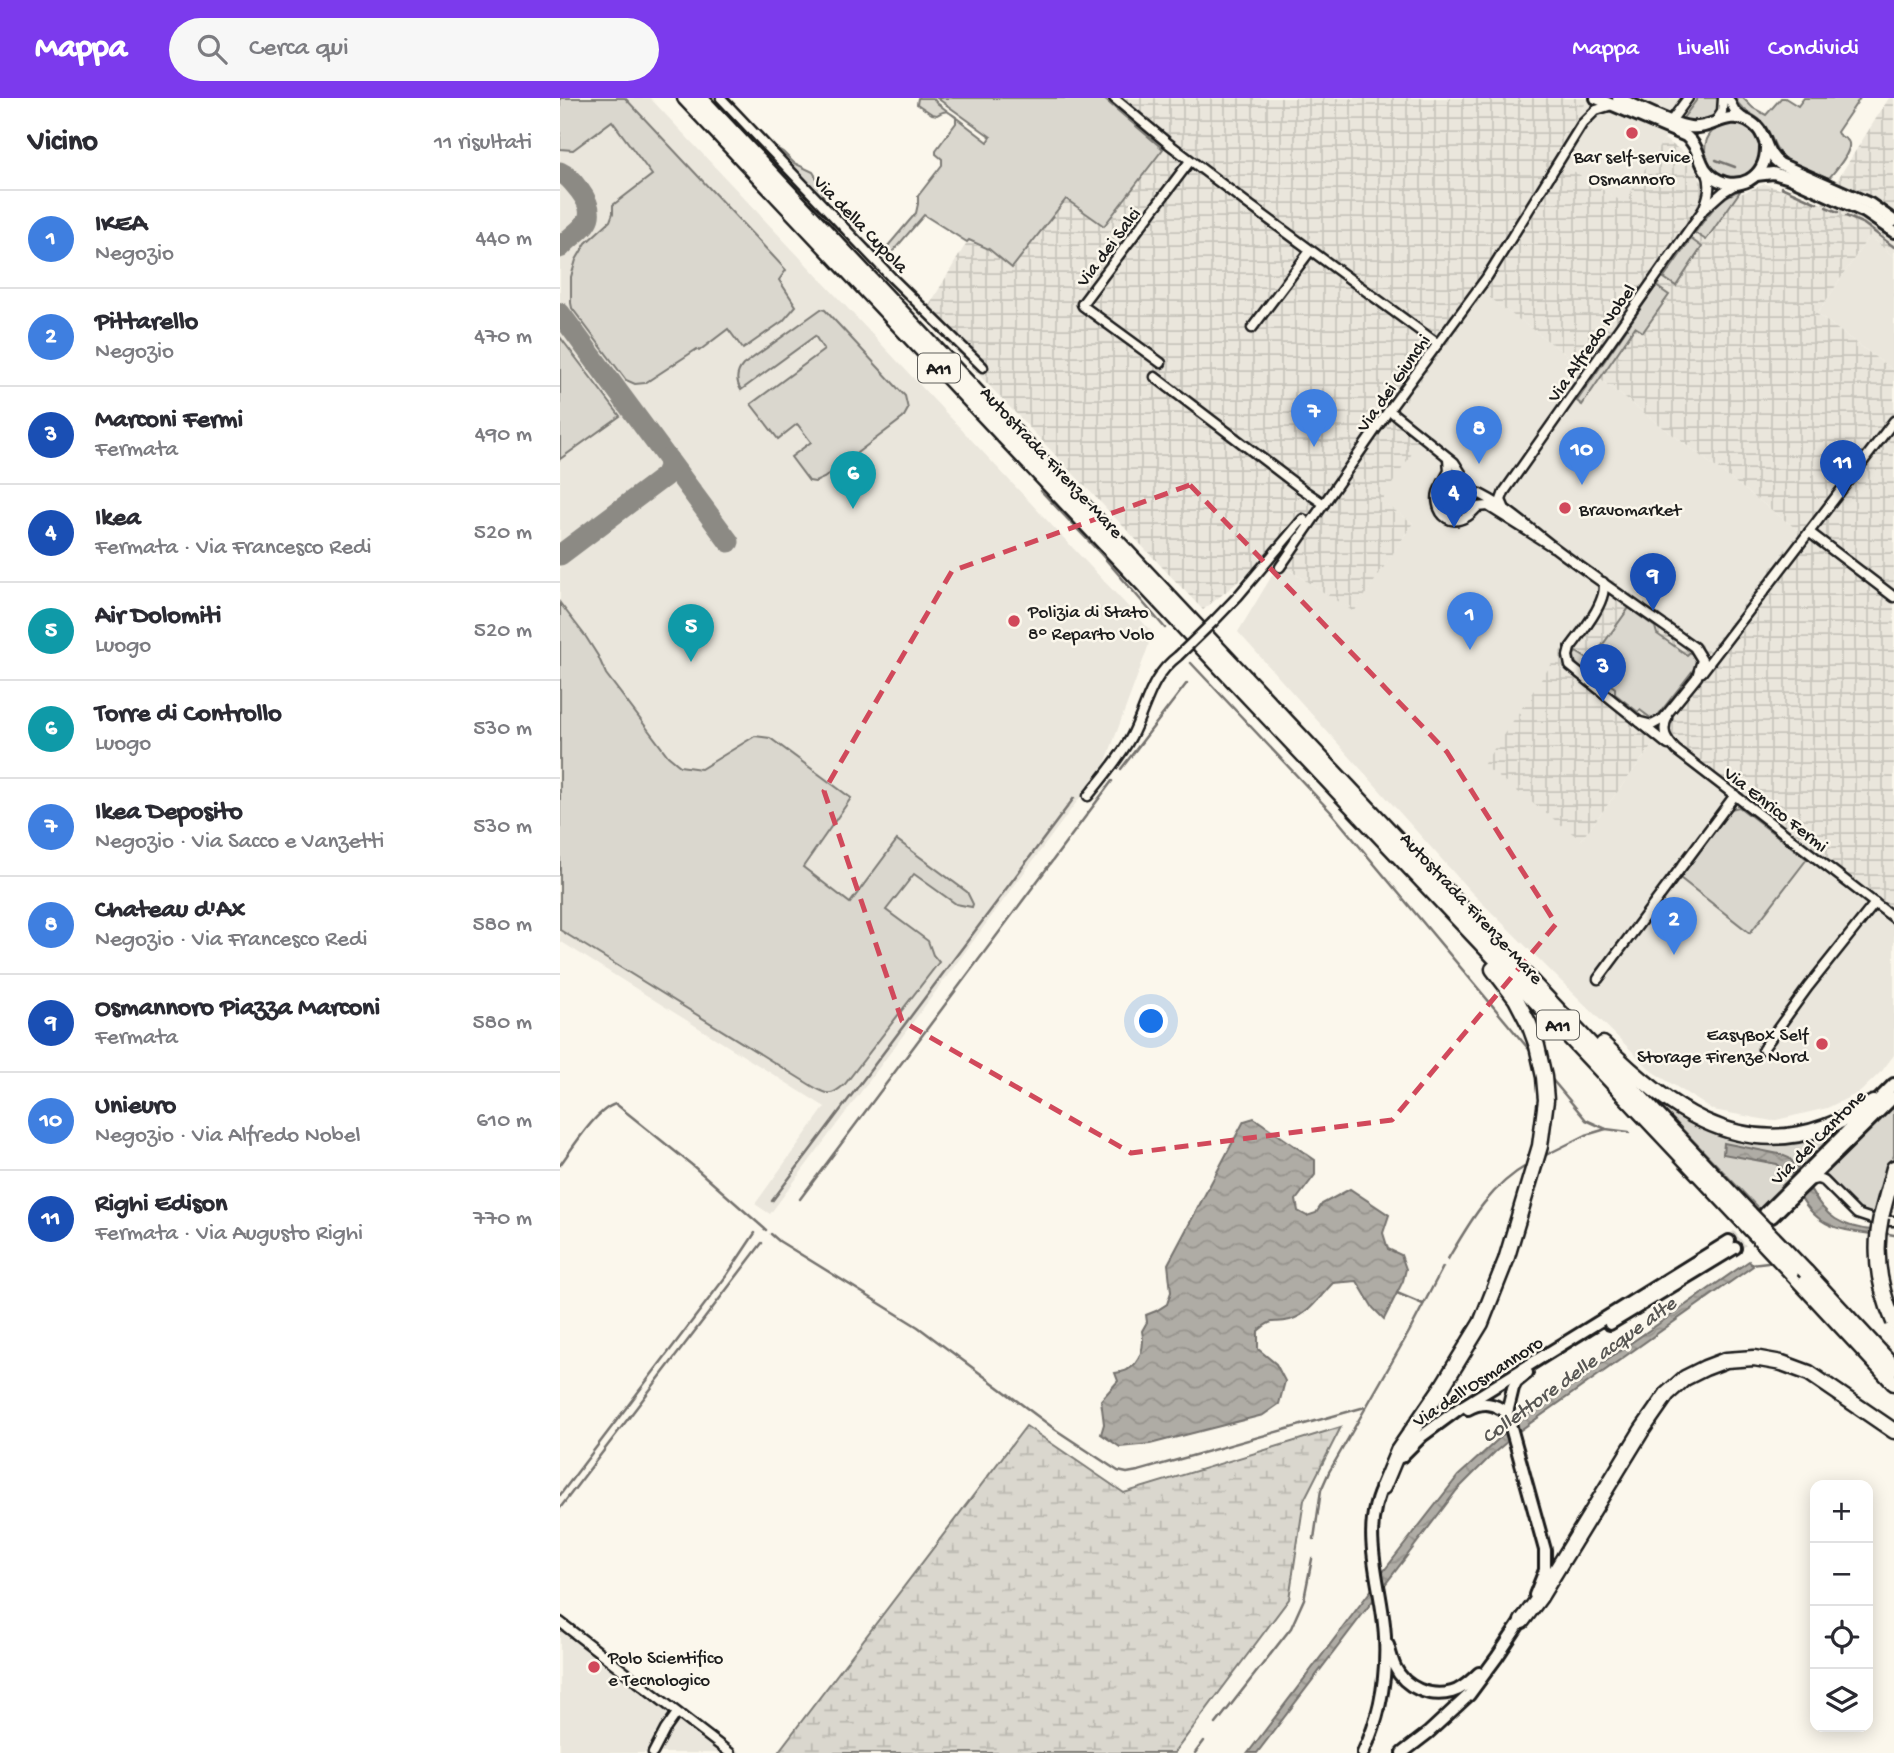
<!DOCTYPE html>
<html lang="it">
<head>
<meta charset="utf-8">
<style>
  body { margin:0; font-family:"Gochi Hand",sans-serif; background:#f7f7f7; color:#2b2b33 }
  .controls { position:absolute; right:21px; bottom:21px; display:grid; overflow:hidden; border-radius:14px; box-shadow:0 4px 18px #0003 }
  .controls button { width:63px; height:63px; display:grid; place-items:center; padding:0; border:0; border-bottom:2px solid #e1e1e2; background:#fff; color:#2b2b33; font:35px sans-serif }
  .you { position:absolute; left:592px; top:924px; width:24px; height:24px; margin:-18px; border:5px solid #fff; border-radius:50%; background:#1a73e8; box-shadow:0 0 0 10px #1a73e833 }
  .badge { display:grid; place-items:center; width:46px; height:46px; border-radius:50%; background:#7c3aed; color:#fff; font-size:23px; font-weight:700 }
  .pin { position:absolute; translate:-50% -58px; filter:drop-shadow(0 2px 4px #0008) }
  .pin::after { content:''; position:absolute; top:37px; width:24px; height:21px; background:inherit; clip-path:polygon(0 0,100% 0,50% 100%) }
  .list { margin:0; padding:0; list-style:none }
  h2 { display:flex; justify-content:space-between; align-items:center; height:91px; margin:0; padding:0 28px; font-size:30px }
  h2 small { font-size:23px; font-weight:400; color:#7c7c81 }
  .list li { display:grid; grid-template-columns:46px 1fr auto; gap:21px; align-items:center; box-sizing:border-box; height:98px; padding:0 28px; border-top:2px solid #e1e1e2 }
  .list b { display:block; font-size:26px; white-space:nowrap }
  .list p { margin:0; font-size:23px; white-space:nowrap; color:#7c7c81 }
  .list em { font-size:23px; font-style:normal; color:#7c7c81 }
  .icon { flex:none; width:38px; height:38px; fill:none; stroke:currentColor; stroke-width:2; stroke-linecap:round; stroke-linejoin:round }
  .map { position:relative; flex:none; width:1334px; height:1655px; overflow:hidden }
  header { display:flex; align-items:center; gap:42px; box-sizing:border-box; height:98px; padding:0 35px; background:#7c3aed; color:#fff }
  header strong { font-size:33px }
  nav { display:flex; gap:38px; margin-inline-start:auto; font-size:24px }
  .search { width:490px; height:63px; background:#f7f7f7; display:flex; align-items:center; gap:18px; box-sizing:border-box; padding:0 24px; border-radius:38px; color:#7c7c81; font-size:26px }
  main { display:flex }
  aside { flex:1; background:#fff }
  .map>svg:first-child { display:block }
</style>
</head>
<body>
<header>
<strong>Mappa</strong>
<div class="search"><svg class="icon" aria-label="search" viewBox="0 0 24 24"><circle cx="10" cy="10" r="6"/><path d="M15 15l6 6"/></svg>Cerca qui</div>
<nav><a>Mappa</a><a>Livelli</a><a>Condividi</a></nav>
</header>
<main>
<aside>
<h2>Vicino<small>11 risultati</small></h2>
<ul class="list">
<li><span class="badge" style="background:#3f7fe0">1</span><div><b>IKEA</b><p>Negozio</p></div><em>440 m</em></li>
<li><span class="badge" style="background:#3f7fe0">2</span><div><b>Pittarello</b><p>Negozio</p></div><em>470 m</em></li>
<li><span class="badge" style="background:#1a4fb4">3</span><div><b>Marconi Fermi</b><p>Fermata</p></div><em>490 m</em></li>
<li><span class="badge" style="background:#1a4fb4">4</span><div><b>Ikea</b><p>Fermata · Via Francesco Redi</p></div><em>520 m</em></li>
<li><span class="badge" style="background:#0f9aa8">5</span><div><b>Air Dolomiti</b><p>Luogo</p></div><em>520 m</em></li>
<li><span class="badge" style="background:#0f9aa8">6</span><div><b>Torre di Controllo</b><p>Luogo</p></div><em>530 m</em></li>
<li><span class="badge" style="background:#3f7fe0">7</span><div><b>Ikea Deposito</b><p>Negozio · Via Sacco e Vanzetti</p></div><em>530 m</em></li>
<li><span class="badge" style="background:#3f7fe0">8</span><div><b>Chateau d'Ax</b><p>Negozio · Via Francesco Redi</p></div><em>580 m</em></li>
<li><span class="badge" style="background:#1a4fb4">9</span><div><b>Osmannoro Piazza Marconi</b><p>Fermata</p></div><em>580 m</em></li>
<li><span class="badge" style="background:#3f7fe0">10</span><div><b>Unieuro</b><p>Negozio · Via Alfredo Nobel</p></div><em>610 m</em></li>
<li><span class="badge" style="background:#1a4fb4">11</span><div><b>Righi Edison</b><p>Fermata · Via Augusto Righi</p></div><em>770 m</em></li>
</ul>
</aside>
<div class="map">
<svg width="1334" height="1655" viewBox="0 0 1334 1655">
  <defs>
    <pattern id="industrial-grid" width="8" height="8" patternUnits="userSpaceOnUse" patternTransform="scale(1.75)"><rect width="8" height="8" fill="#eae6dc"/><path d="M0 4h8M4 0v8" fill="none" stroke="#c8c5bc"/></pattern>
    <pattern id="wetland-marsh" width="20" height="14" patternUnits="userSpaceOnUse" patternTransform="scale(1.75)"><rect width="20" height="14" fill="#dad7ce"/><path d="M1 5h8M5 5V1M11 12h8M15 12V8" fill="none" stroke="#bab8b0"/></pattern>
    <pattern id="water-waves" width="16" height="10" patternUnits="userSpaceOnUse" patternTransform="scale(1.75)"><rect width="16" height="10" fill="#afaca5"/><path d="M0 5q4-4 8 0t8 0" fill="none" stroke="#96938d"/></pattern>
  </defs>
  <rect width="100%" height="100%" fill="#fbf7ec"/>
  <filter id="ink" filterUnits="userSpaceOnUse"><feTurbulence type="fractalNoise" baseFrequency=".0143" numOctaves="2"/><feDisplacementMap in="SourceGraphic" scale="14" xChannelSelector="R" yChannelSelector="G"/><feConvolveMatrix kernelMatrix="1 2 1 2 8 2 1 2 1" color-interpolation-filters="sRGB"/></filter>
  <g filter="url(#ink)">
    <g fill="#eae6dc">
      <path d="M0 0H90L591 533 588 549 545 666 210 1116 195 1106 265 1009 0 843Z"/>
      <path d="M1029 0H1135L1104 41 1065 106 993 60Z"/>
      <path d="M1309 138 1334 159V273L1257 216Z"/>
      <path d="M923 195 1037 279 1239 433 1149 553 1050 480 1021 742 1095 644 1252 763 1334 828V957L1322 973 1300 994 1267 1010 1212 1023 1153 1012 1093 974 911 794 678 534 719 466 794 513 853 425 820 403 831 322Z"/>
      <path d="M0 1517 136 1621 181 1655H0Z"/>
    </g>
    <path fill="url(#industrial-grid)" d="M543 0H1029L993 60 1064 105 1104 41 1128 57 1146 93 1175 98 1205 86 1262 106 1329 0H1334V159L1309 138 1257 216 1334 273V828L1252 763 1095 644 1021 742 923 667 1050 480 1149 552 1239 433 1037 279 924 196 832 322 860 343 821 403 853 425 794 514 709 459 643 512 363 218 407 144 429 151 453 171 506 100 545 128 602 51Z"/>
    <g fill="#dad7ce" stroke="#7b7a75" stroke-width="2">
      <path d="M0 0H65L226 172 219 182 236 208 223 223 183 251 168 231 139 253 137 251 85 285 75 286 66 282 12 210 11 205V179L16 162 26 145 50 123 53 115V107L92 77 52 23 13 52 0 51Z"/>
      <path d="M163 0H166L206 44 223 54 234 65 253 74 261 87 265 106 317 155H322L356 115 358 106V98L382 67V61L376 56V52L396 25V19C388 13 386 11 377 17L372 16 357 6 358 0H373L377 5 428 44 431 39 377 0H543L603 51 544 128 506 101 452 170 429 151 409 142 407 144 364 117 323 165 297 141Z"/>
      <path d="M1138 0H1159C1160 13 1157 17 1147 25L1121 23Z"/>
      <path d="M1175 0H1183L1193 10 1206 17 1221 0H1225L1238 8 1244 0H1300L1277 34 1278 36C1281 39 1286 40 1288 43 1294 52 1275 73 1269 80 1255 75 1234 70 1223 59 1213 50 1212 35 1203 25 1193 14 1182 15 1175 0Z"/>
      <circle cx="1173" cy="52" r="28"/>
      <path d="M1181 92 1146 142 1135 135C1147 118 1160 98 1181 92Z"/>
      <path d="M1131 141 1142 149 1116 188 1104 180Z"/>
      <path d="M1096 188 1109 197 1083 234 1075 229 1022 307 1017 303Z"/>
      <path d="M261 211 265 212 345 298 348 311 343 320 264 380 255 384 249 383 231 359 251 344 238 327 237 326 218 341 191 306 264 252 255 238 181 292C176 284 176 275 183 267Z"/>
      <path d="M0 239 60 318 0 361Z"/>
      <circle cx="896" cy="402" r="16"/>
      <path d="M0 505 26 539 38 558 46 576 108 658 120 668 141 671 195 638 210 640 291 700 243 769 290 805 337 742 407 794 413 806 412 809 396 806 354 776 326 812 368 843 373 857 379 864 285 986C271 999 267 997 252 988L0 832Z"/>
      <path d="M1069 510 1095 529 1097 536 1127 557 1130 554C1135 558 1137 560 1137 567L1095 621H1092L1080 612 1078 614 1055 596V590L1028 570 1024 573C1017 568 1015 566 1014 557L1016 554 1031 563Z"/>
      <path d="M1179 709 1247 761 1190 835 1120 780 1171 711Z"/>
      <path d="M1334 1004V1057L1315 1119C1283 1112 1285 1090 1263 1075Z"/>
      <path d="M1105 1008 1163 1035 1286 1028 1200 1112 1102 1010Z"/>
    </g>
    <path fill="url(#wetland-marsh)" stroke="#7b7a75" stroke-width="2" d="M466 1328 564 1395 781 1329 744 1402 729 1501 614 1655H222L219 1653Z"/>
    <g fill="url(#water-waves)" stroke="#74726e" stroke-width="2">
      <path d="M694 1020 755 1062V1077L736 1102 738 1113 747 1118 756 1115 762 1106 790 1091 829 1117 823 1135 828 1151 841 1157 846 1171 843 1183 824 1221 813 1210 797 1183 773 1185C758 1200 751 1215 730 1222 713 1227 715 1218 698 1233V1251L716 1266 725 1283 719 1306 703 1317 590 1346 560 1349 541 1336 544 1326 541 1302 558 1283 555 1275C559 1274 564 1274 567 1272 581 1265 585 1247 582 1233L587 1224 586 1217 596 1213 607 1206 611 1194 608 1166 684 1023Z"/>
      <path d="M1164 1045 1219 1056 1229 1060 1239 1071 1229 1077 1217 1066 1163 1056Z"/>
      <path d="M1251 1092C1265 1119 1282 1129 1312 1132L1311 1136C1278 1132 1258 1129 1240 1098Z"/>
      <path d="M1189 1163 1193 1168 959 1333 957 1324Z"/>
      <path d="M945 1335 948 1343 935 1354 897 1392 697 1655H688L812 1491 823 1474 898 1378Z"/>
    </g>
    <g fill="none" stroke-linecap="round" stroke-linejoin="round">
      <g stroke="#74726e" stroke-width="2.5">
        <path d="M1156 62 1175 69"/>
        <path d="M1221 89 1257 105"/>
        <path d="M1266 109 1278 114"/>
        <path d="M1286 118 1304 126 1334 149"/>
        <path d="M481 393 541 456 605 530"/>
        <path d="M631 565 770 713 972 955"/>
        <path d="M561 671 627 585"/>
        <path d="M443 795 514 700"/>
        <path d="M990 979 1026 1022 1046 1031 1069 1034"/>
        <path d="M982 1059 1026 1037 1046 1031"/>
        <path d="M0 1067C12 1051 37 1010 56 1006L132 1067 206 1132"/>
        <path d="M240 1101 552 683"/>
        <path d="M212 1103 442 797"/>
        <path d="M1323 1135 1334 1137"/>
        <path d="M211 1136 219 1143 358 1229 496 1332 558 1373 567 1375 578 1373 805 1309"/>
        <path d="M888 1161C911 1122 929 1089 969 1066"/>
        <path d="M1191 1166 1208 1164"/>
        <path d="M837 1195 863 1206"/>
        <path d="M0 1397 167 1177 195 1135"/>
        <path d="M0 1410 202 1145"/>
        <path d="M754 1441 761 1392 769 1374 849 1234 883 1169"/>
        <path d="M656 1626 731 1530 744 1501 752 1461"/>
        <path d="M635 1655 644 1643"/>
      </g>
      <g stroke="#8c8a84" stroke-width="21">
        <path d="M0 74C9 78 14 86 20 93 43 124 19 129 0 150"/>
        <path d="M0 215 169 444"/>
        <path d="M0 457 105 378 109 369 108 361"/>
      </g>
      <g stroke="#dad6cd" stroke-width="10" stroke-dasharray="10 5" stroke-linecap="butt">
        <path d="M1169 1143 1192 1126"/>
        <path d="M1175 1150 1212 1119"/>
      </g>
      <defs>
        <g id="minor">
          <path d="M161 0 332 180 423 269"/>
          <path d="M554 0 609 46 688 106 878 246"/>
          <path d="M1168 0 1175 13 1183 20"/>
          <path d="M1111 23 1128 0"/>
          <path d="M1156 23 1162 14 1163 0"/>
          <path d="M1145 110 1163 94 1176 86"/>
          <path d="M692 230 750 153"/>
          <path d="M601 265 523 208 522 206 630 63"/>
          <path d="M595 279 742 391 764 406"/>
          <path d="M829 312 894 364 908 386"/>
          <path d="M882 386 889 373 888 360"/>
          <path d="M944 409 941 402 944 394 1143 112C1148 100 1152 88 1147 75"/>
          <path d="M1249 434 1334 499"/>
          <path d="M993 449 928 408 918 409C914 412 911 417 906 419 875 437 864 378 899 382 907 383 910 390 916 394 924 398 932 402 939 407 959 420 976 436 995 450 1040 484 1088 516 1134 549L1142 562 1137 579 1103 621 1092 627 1080 624"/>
          <path d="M720 469 829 312 927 179 1022 26 1036 12 1052 7"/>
          <path d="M1043 484C1049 502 1021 535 1010 550L1008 558 1010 568 1108 647"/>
          <path d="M653 524 678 498 737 428 743 421 749 427"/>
          <path d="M1142 574 1334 323"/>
          <path d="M1107 620C1101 634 1106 641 1116 652L1334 820"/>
          <path d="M528 698C543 679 560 660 571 639 587 609 589 580 618 558"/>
          <path d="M1038 881 1175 697"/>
          <path d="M1203 951 1248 889 1315 805"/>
          <path d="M1248 1083 1257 1081 1264 1083 1297 1116 1312 1121"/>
          <path d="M1327 1123H1334"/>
          <path d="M0 1524 170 1655"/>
          <path d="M93 1655 105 1632 117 1615"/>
        </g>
        <g id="secondary">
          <path d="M1036 0 1126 38C1139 49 1137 58 1145 71 1155 85 1174 90 1189 82 1201 75 1206 63 1206 50"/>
          <path d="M1058 0C1077 8 1112 27 1130 29 1151 32 1167 12 1188 23 1209 33 1201 52 1220 66L1310 106 1334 123"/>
          <path d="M1196 77 1213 75 1230 80 1305 114 1334 134"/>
          <path d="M1205 1115 1334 986"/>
          <path d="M1212 1119 1334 999"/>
          <path d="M1050 1226 1175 1150"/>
          <path d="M967 1275 956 1284 953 1290 947 1315 985 1452V1472L975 1497"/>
          <path d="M908 1311C923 1303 934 1305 947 1315"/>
          <path d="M841 1359 862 1338 900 1310 1169 1143"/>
          <path d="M828 1547C830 1554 832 1562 835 1569 845 1590 870 1600 892 1594 903 1591 911 1582 919 1575"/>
          <path d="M803 1655C820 1619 827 1578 825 1539 823 1488 797 1433 825 1384"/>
          <path d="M842 1655 868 1635 909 1597 937 1559 965 1517"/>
        </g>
        <g id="motorway">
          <path d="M125 0 633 539"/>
          <path d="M140 0 640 532"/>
          <path d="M647 539 1190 1116"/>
          <path d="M637 544 1182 1122"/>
          <path d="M1043 946C1103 1006 1176 1062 1265 1029 1282 1023 1298 1014 1313 1005"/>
          <path d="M1321 1119 1334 1070"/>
          <path d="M1231 1174 1334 1285"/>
          <path d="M1246 1174 1334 1269"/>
          <path d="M823 1389 838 1353 882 1289 921 1225 946 1162 980 1048 986 1002 984 979 977 948 969 926 956 901 933 871"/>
          <path d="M962 1523 980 1499 1082 1332 1107 1296 1125 1280 1145 1270 1166 1262 1194 1260 1222 1265 1249 1275 1334 1333"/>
        </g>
      </defs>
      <use href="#minor" stroke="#1c1c1c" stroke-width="13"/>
      <use href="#secondary" stroke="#1c1c1c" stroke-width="16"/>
      <use href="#motorway" stroke="#1c1c1c" stroke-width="19"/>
      <use href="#minor" stroke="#fbf7ec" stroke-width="8"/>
      <use href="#secondary" stroke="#fbf7ec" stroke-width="10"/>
      <use href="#motorway" stroke="#fbf7ec" stroke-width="14"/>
      <defs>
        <path id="minor-bridge" d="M618 558 653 524"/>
        <g id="motorway-bridge">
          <path d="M1190 1116 1246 1174"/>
          <path d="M1321 1119C1313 1156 1319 1190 1334 1224"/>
          <path d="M1182 1122 1231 1174"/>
        </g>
      </defs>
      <use href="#minor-bridge" stroke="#1c1c1c" stroke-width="13" stroke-linecap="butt"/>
      <use href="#motorway-bridge" stroke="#1c1c1c" stroke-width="19" stroke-linecap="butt"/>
      <use href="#minor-bridge" stroke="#fbf7ec" stroke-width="8"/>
      <use href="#motorway-bridge" stroke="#fbf7ec" stroke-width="14"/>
    </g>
  </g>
  <path fill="none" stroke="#d1495b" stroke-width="5" stroke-dasharray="14 9" stroke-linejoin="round" d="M630 387 887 654 996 826 832 1022 571 1055 342 923 264 693 392 473Z"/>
  <g fill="#d1495b" stroke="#fbf7ec" stroke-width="2.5">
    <circle cx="1072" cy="35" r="7"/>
    <circle cx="1005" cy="410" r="7"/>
    <circle cx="454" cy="523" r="7"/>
    <circle cx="1262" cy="946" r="7"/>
    <circle cx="34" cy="1569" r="7"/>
  </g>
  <g text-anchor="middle" stroke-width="5" stroke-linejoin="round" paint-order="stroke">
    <g fill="#fbf7ec" stroke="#5f5e5a" stroke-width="2">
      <rect x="358" y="255.5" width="42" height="29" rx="5"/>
      <rect x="977" y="912.5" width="42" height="29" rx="5"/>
    </g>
    <g font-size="18" font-weight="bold" fill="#1c1c1c">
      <text x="379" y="276">A11</text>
      <text x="998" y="933">A11</text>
    </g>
    <g font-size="19" fill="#1c1c1c" stroke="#fbf7ec" text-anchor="start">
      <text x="1072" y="64" text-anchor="middle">Bar self-service<tspan x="1072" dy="22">Osmannoro</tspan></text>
      <text x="1019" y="417">Bravomarket</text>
      <text x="468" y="519">Polizia di Stato<tspan x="468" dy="22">8° Reparto Volo</tspan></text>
      <text x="1248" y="942" text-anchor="end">EasyBox Self<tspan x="1248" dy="22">Storage Firenze Nord</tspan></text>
      <text x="48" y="1565">Polo Scientifico<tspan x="48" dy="22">e Tecnologico</tspan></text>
    </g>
    <g font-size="19" fill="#1c1c1c" stroke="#fbf7ec">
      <text transform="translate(302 125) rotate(46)" y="7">Via della Cupola</text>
      <text transform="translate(547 148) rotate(-53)" y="7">Via dei Salci</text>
      <text transform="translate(1030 244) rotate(-55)" y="7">Via Alfredo Nobel</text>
      <text transform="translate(832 284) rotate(-55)" y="7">Via dei Giunchi</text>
      <text transform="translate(493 363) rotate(47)" y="7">Autostrada Firenze-Mare</text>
      <text transform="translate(1217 710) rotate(38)" y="7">Via Enrico Fermi</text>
      <text transform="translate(913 809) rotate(47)" y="7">Autostrada Firenze-Mare</text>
      <text transform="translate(1257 1038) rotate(-45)" y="7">Via del Cantone</text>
      <text transform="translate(917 1282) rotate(-33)" y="7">Via dell'Osmannoro</text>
    </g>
    <g font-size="21" font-style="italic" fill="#575653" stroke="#fbf7ec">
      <text transform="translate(1018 1271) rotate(-36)" y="7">Collettore delle acque alte</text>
    </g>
  </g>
</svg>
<div class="controls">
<button>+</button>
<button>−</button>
<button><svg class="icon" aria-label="locate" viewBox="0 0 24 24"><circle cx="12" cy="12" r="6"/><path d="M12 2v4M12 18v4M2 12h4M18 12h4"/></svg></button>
<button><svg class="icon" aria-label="layers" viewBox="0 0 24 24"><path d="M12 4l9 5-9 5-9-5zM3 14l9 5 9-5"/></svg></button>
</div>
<div class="you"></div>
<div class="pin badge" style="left:910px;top:552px;background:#3f7fe0">1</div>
<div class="pin badge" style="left:1114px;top:857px;background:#3f7fe0">2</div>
<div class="pin badge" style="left:1043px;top:604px;background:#1a4fb4">3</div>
<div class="pin badge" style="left:894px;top:430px;background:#1a4fb4">4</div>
<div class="pin badge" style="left:131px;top:564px;background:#0f9aa8">5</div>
<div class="pin badge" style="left:293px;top:411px;background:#0f9aa8">6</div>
<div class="pin badge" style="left:754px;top:349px;background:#3f7fe0">7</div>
<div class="pin badge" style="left:919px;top:366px;background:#3f7fe0">8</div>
<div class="pin badge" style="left:1093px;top:513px;background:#1a4fb4">9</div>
<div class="pin badge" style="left:1022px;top:387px;background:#3f7fe0">10</div>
<div class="pin badge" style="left:1283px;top:400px;background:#1a4fb4">11</div>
</div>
</main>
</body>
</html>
